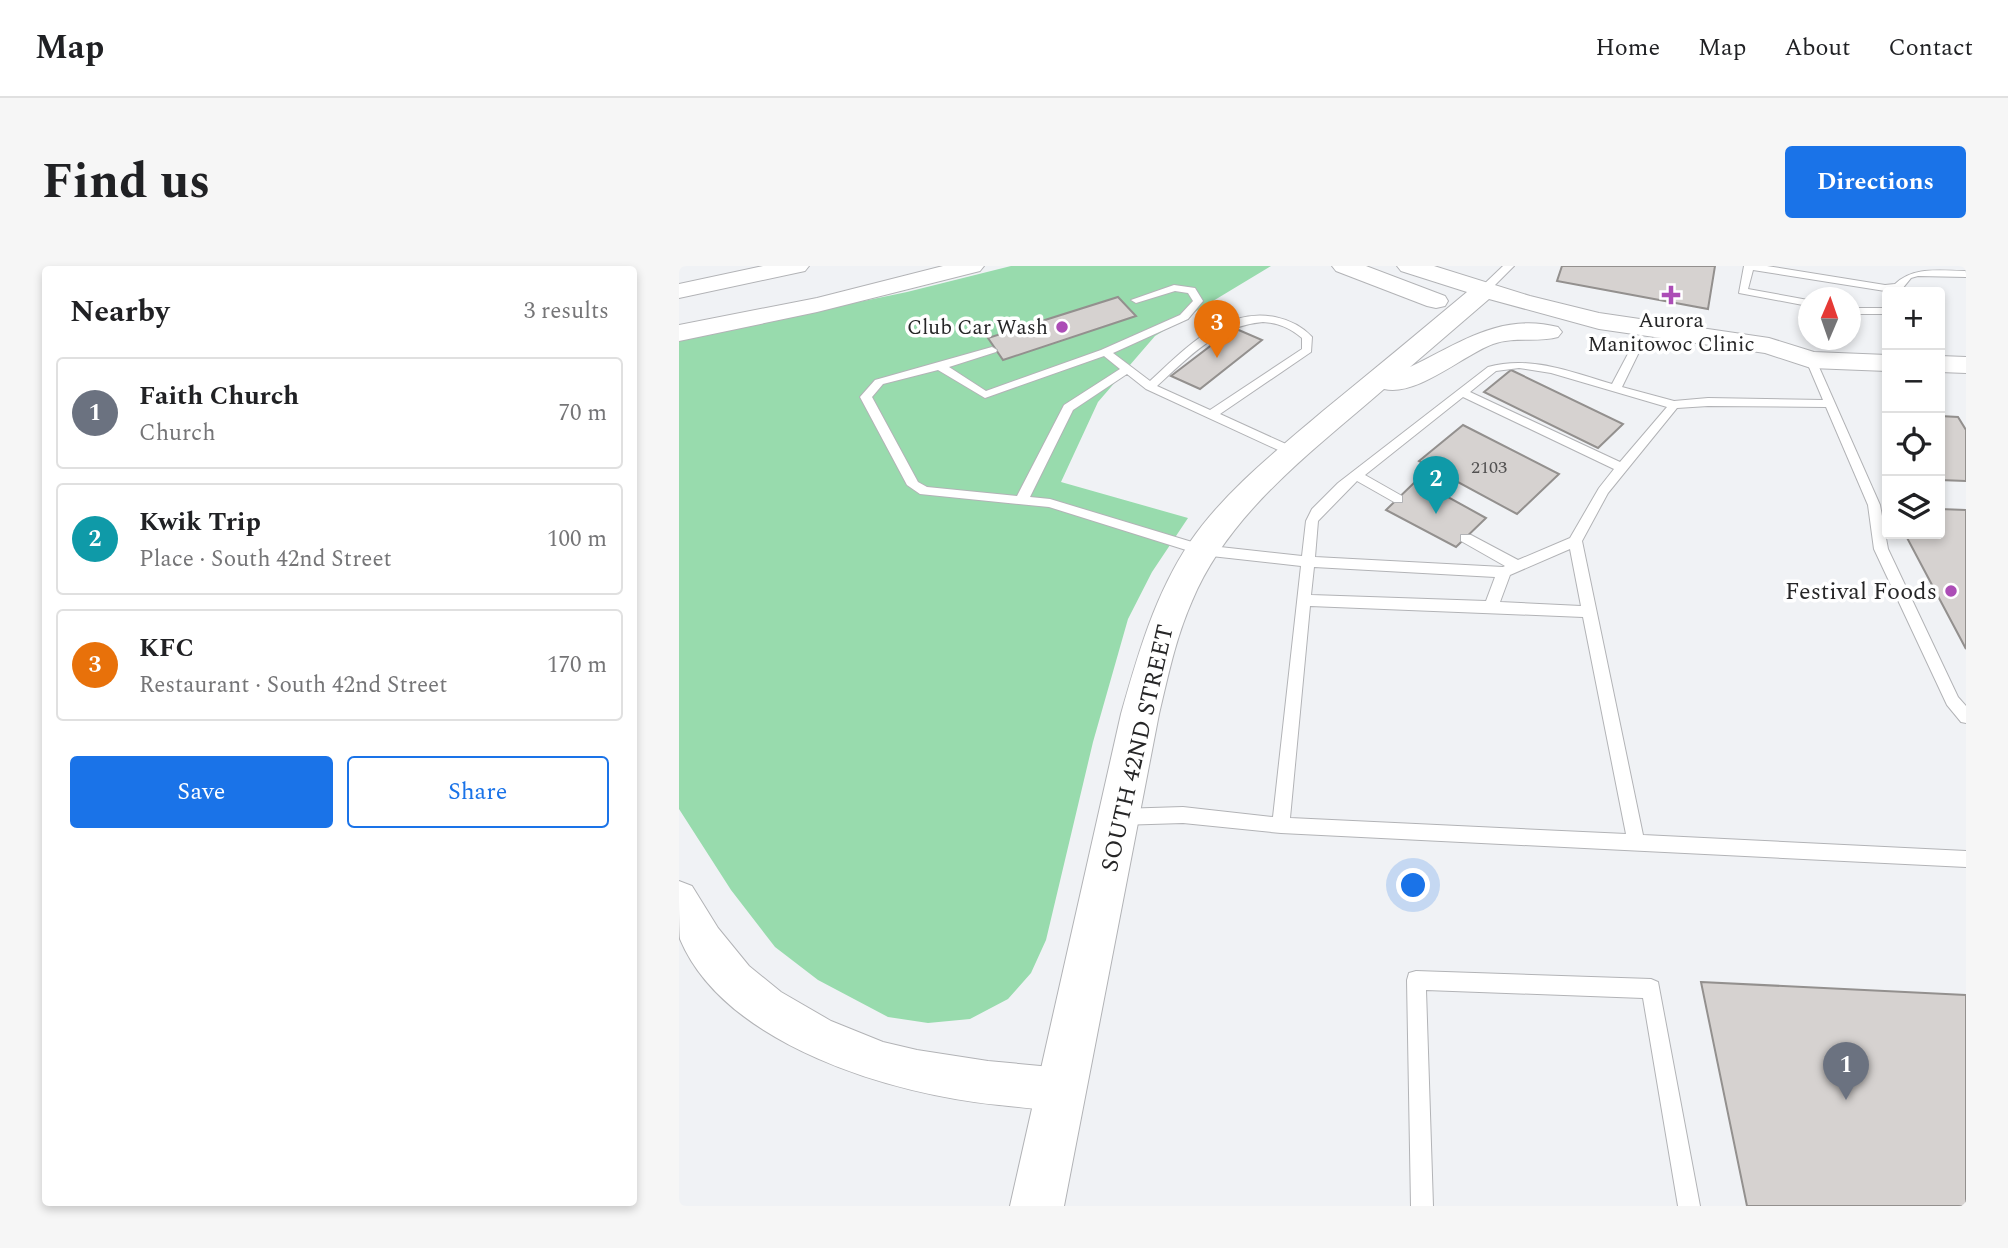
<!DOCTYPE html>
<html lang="en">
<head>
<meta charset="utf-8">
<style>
  body { margin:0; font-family:Spectral,serif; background:#f6f6f6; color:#202124 }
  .controls { position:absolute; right:21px; top:21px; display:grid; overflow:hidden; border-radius:7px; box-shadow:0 4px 10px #0003 }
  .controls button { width:63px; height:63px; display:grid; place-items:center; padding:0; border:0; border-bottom:2px solid #e0e0e0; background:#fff; color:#202124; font:35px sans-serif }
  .compass { position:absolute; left:1119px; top:21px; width:63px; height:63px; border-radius:50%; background:#fff; box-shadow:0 4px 10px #0003; rotate:2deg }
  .you { position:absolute; left:735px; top:620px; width:24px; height:24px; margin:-18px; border:5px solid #fff; border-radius:50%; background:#1a73e8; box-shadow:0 0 0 10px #1a73e833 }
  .badge { display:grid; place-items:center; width:46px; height:46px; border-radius:50%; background:#1a73e8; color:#fff; font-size:23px; font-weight:700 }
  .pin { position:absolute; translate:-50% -58px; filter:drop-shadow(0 2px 4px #0008) }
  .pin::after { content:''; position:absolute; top:37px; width:24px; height:21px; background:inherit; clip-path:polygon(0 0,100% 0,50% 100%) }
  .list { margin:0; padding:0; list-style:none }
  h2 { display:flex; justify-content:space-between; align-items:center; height:91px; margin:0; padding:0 28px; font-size:30px }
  h2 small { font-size:23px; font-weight:400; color:#757577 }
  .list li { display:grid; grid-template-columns:46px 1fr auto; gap:21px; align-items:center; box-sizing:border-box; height:112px; margin:0 14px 14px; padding:0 14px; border:2px solid #e0e0e0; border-radius:7px }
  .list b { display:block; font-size:26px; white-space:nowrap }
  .list p { margin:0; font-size:23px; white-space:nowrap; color:#757577 }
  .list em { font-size:23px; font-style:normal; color:#757577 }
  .actions { display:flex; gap:14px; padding:21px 28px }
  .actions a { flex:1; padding:16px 0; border:2px solid #1a73e8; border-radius:7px; text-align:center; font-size:24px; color:#1a73e8 }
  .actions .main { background:#1a73e8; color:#fff }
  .icon { flex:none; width:38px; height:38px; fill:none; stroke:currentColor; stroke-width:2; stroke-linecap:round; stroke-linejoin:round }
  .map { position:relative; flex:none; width:1287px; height:940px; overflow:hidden; border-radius:7px }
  header { display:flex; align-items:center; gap:42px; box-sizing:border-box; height:98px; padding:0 35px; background:#fff; border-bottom:2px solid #e0e0e0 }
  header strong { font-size:33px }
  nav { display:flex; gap:38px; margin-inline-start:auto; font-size:24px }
  .intro { display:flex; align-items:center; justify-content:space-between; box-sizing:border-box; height:168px; padding:0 42px }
  h1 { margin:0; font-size:49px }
  .button { padding:18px 32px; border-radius:7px; background:#1a73e8; color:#fff; font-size:24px; font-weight:700 }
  main { display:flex; gap:42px; padding:0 42px }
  aside { flex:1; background:#fff; border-radius:7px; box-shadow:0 4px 10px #0003 }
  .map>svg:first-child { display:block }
</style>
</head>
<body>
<header>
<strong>Map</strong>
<nav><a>Home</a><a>Map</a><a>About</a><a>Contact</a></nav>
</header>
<div class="intro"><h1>Find us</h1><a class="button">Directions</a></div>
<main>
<aside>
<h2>Nearby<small>3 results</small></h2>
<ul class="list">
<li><span class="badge" style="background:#6b7280">1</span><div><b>Faith Church</b><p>Church</p></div><em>70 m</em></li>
<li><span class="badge" style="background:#0f9aa8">2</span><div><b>Kwik Trip</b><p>Place · South 42nd Street</p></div><em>100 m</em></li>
<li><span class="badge" style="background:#e8710a">3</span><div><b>KFC</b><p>Restaurant · South 42nd Street</p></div><em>170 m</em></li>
</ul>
<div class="actions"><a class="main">Save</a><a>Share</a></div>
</aside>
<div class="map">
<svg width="1287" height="940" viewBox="0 0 1287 940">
  <rect width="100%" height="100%" fill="#f0f2f5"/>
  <path fill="#98dbad" d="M332 0H592L476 70 419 136 382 216 509 252 473 306 449 353 414 476 367 674 352 707 329 733 291 753 249 757 209 751 139 714 96 681 52 624 0 543V73L228 26Z"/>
  <g fill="#d6d2d0" stroke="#93908e" stroke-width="2">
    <path d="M883 0H1036L1029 43 878 15Z"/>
    <path d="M439 31 457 50 324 94 309 72Z"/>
    <path d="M555 62 583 74 521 123 492 110Z"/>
    <path d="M832 104 944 158 919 182 805 126Z"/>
    <path d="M1261 150 1279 151 1287 164V215L1261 214Z"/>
    <path d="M784 159 880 208 838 248 740 195Z"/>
    <path d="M738 214 807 252 777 281 707 244Z"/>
    <path d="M1261 243 1287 244V383L1226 268H1261Z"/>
    <path d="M1022 716 1287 729V940H1068Z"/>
  </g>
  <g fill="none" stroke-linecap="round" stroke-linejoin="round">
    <defs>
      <g id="service">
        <path d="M824 0H835L809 26H801V22Z"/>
        <path d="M1065 0H1088L1206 19 1216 18C1235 0 1261 5 1287 5V11L1239 10 1232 12 1223 23 1206 25 1074 4 1069 23 1129 34V40L1060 27Z"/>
        <path d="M495 19 516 22 524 35 509 53 434 87 471 115C505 84 544 41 596 51 610 54 623 60 633 71L632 86 541 148 618 183V189H610L467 123 448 108 394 144 351 231 371 233 523 279 623 290 627 255 633 243 659 217 809 101C851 89 892 106 933 118L951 84 956 81 961 84 943 121 995 135 1029 132 1144 134 1127 94 1136 92 1201 239 1209 283 1279 431 1287 440V457L1282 456 1268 439 1195 283 1189 239 1147 141 1029 140 998 142 929 227 903 275 964 569 1287 585V601L602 567 504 557 440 559 434 556 432 551 434 546 440 543 504 541 594 551 622 300 523 289 370 241 241 228 228 219 181 131 196 114 313 81 318 84 317 86 270 101 307 125 422 84 501 49 514 35 509 27 496 25 457 37 452 34ZM584 56C600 57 611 62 623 72V83L531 144 478 120C511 90 538 60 584 56ZM425 90 441 103 385 139 338 230 248 221 239 216 193 131 204 118 259 104 306 132ZM840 102 872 107 988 141 941 196 791 126 817 105ZM784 131 935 203 920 222 891 272 839 294 792 269H782V275L826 300 824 301 636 291 639 255 678 215 715 236H723V230L686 209ZM891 283 902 340 821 336 831 309ZM635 301 816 311 807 335 632 329ZM631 340 904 351 947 568 611 552Z"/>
        <rect x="1171" y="42" width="37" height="6"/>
        <path d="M737 705 972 713 979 716 1021 940H999L964 732 747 724 754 940H732L728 714 730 707Z"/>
      </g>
      <path id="minor" d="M0 615 13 620 39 662 70 700 102 726 152 755 204 776 238 784 309 795 383 802 398 808 404 823 398 838C374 848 346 841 320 839 216 829 46 780 1 673 0 661 0 630 0 615Z"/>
      <g id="tertiary">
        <path d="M653 0H687L766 30 769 35 766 40 757 42 748 40 657 5Z"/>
        <path d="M718 0H755L851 30 920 47 1090 72 1135 86 1208 89V105L1132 102 1086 87 920 63 810 33 731 101C779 78 822 46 879 61L883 66 879 71C858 77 836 70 814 78 784 89 738 131 705 123 634 185 550 246 513 335 497 371 489 410 480 448L385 940H331L442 448C459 388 476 328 511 276 546 225 597 185 644 145 692 106 740 66 788 26L722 5Z"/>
        <path d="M1261 90 1287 91V107L1261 106Z"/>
      </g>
      <g id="primary">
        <path d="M84 0H130L126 5 0 32V18Z"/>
        <path d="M264 0H305L301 5 138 46 0 75V59L138 32Z"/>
      </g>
    </defs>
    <use href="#service" stroke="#b2b3b6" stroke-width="2"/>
    <use href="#minor" stroke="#b2b3b6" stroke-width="2"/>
    <use href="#tertiary" stroke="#b2b3b6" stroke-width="2"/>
    <use href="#primary" stroke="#b2b3b6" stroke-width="2"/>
    <use href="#service" fill="#fff" fill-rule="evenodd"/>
    <use href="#minor" fill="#fff" fill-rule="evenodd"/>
    <use href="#tertiary" fill="#fff" fill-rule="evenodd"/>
    <use href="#primary" fill="#fff" fill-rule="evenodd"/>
  </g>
  <g fill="#ac4db6" stroke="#fff" stroke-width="2.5">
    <path d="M988.5 18.5h7v7h7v7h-7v7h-7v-7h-7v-7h7z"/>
    <circle cx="383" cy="61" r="7"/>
    <circle cx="1272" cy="325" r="7"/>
  </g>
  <g text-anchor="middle" stroke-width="7" stroke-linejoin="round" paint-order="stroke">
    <g font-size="18" fill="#525151">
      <text x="810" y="207">2103</text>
    </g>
    <g font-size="21" fill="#262627" stroke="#fff">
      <text x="992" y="61">Aurora<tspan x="992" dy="24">Manitowoc Clinic</tspan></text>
      <text x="369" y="68" text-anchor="end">Club Car Wash</text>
    </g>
    <g font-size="24" fill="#262627" stroke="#fff" text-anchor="end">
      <text x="1258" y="333">Festival Foods</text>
    </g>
    <g font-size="24" fill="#262627" stroke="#fff">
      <text transform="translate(458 482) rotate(-77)" y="8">SOUTH 42ND STREET</text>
    </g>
  </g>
</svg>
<div class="controls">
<button>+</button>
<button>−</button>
<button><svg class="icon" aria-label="locate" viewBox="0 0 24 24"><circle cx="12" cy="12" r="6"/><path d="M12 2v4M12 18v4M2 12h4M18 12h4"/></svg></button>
<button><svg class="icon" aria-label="layers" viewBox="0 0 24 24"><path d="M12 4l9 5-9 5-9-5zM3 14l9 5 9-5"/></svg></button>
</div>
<svg class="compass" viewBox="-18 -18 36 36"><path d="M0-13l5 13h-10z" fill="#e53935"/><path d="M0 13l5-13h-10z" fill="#757577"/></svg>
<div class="you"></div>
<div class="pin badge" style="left:1167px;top:834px;background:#6b7280">1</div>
<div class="pin badge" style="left:757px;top:248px;background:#0f9aa8">2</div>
<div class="pin badge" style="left:538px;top:92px;background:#e8710a">3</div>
</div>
</main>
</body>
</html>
